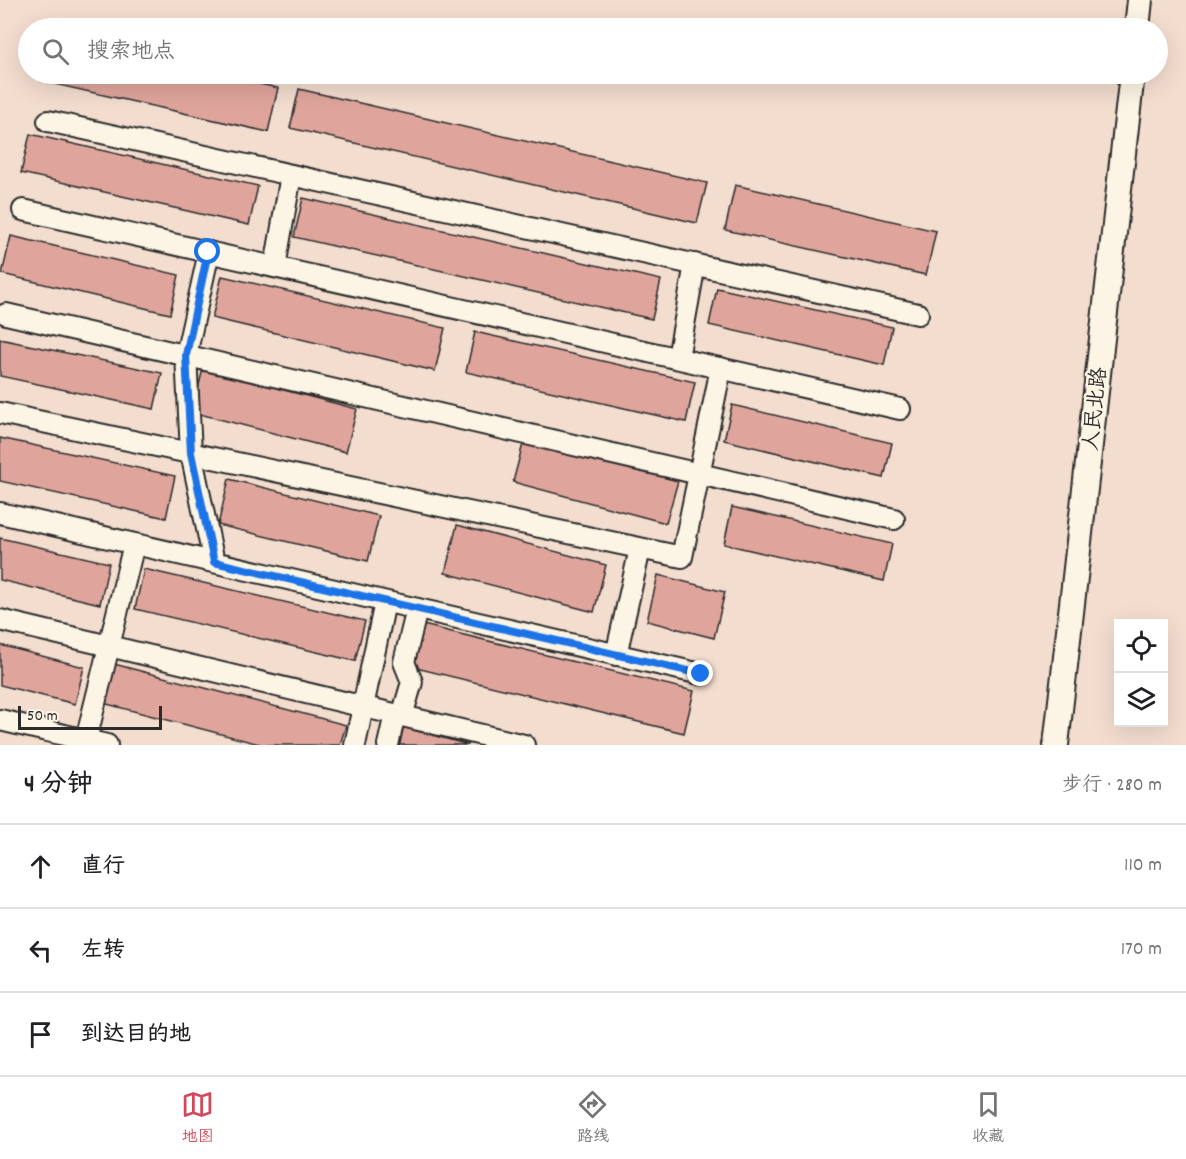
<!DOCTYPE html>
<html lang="zh">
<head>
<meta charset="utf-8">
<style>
  body { margin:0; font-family:Dekko,"LXGW WenKai TC",sans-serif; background:#f6f6f6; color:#202124 }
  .controls { position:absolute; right:18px; bottom:18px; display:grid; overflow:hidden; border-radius:0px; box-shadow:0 6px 24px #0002 }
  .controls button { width:54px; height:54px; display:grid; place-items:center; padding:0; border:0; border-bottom:2px solid #e0e0e0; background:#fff; color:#202124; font:30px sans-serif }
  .scale { position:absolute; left:18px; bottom:15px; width:144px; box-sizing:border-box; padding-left:6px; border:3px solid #2b2b2b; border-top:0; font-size:16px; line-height:21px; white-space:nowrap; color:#2b2b2b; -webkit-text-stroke:4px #fcf5e5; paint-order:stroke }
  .stop { position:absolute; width:18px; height:18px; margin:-14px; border:4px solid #1a73e8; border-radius:50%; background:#fff }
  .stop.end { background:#1a73e8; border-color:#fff; box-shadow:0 2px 6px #0008 }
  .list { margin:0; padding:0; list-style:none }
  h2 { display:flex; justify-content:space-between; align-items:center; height:78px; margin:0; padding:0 24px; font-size:26px }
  h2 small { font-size:20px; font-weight:400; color:#757577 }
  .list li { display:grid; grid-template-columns:39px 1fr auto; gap:18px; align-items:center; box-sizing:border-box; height:84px; padding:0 24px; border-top:2px solid #e0e0e0 }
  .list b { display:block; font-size:22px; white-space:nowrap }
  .list em { font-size:20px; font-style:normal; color:#757577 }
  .icon { flex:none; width:33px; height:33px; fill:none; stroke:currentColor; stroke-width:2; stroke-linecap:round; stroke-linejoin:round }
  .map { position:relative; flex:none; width:1186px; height:745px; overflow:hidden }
  .search { position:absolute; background:#fff; box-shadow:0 6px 24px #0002; left:18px; right:18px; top:18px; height:66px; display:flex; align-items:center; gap:15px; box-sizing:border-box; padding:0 21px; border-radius:33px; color:#757577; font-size:22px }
  .sheet { height:330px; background:#fff }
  nav { display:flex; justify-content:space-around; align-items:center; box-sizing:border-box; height:84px; border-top:2px solid #e0e0e0; background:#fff; font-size:16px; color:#757577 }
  nav a { display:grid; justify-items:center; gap:3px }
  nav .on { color:#d1495b }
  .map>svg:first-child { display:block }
</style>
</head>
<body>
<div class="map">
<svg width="1186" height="745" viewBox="0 0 1186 745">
  <rect width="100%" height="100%" fill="#f3ddcf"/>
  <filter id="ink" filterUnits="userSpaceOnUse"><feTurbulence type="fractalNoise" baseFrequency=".0167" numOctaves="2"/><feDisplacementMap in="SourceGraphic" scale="12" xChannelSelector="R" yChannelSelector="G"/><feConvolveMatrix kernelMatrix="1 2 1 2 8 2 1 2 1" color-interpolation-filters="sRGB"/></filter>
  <g filter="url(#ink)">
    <g fill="#dfa59c" stroke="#2b2b2b" stroke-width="1.5">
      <path d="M42 74H215L278 88 268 132 41 81Z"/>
      <path d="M299 89 707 183 697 223 290 128Z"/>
      <path d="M30 134 258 186 249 225 21 173Z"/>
      <path d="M735 185 936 231 926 275 725 230Z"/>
      <path d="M303 198 661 280 652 319 294 237Z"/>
      <path d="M11 236 179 275 170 314 2 274Z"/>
      <path d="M222 276 445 328 435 371 212 318Z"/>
      <path d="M717 288 892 327 884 365 709 325Z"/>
      <path d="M475 332 695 382 686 422 466 372Z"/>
      <path d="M0 339 162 373 154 409 0 376Z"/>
      <path d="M203 369 357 409 346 452 192 412Z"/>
      <path d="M732 405 892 443 884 478 724 440Z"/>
      <path d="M0 438 175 476 166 518 0 481Z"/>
      <path d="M524 440 678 481 666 523 513 482Z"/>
      <path d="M229 479 379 516 368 561 218 525Z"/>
      <path d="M732 507 892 544 884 581 724 544Z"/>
      <path d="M457 525 606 565 594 612 445 573Z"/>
      <path d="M0 538 109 563 100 604 0 580Z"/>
      <path d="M144 569 365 621 355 661 135 609Z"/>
      <path d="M658 575 725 592 714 638 647 621Z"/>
      <path d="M423 625 694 691 684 733 412 667Z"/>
      <path d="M0 645 84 667 75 704 0 685Z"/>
      <path d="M114 664 346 725 340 745H263L103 703Z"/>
      <path d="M402 727 469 745H397Z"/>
    </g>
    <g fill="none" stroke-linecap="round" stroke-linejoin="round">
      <defs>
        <g id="minor">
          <path d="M48 121 918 314"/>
          <path d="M23 210 900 409"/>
          <path d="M209 252 186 355 191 453 214 562"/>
          <path d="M275 267 291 175"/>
          <path d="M6 314 894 519"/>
          <path d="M678 358 695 264"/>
          <path d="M0 413 682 557 721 368"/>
          <path d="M0 513 701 674"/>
          <path d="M0 620 524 745"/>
          <path d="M616 655 640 549"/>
          <path d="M402 716 412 682 404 662 417 609"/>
          <path d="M0 720 107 745"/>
          <path d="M86 740 134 544"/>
          <path d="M355 745 385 602"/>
          <path d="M388 745 395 714"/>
        </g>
        <g id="major">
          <path d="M1137 28 1140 0"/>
          <path d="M1056 745 1132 74"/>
        </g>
      </defs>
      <use href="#minor" stroke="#2b2b2b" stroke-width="24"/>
      <use href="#major" stroke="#2b2b2b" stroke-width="28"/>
      <use href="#minor" stroke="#fcf5e5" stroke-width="20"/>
      <use href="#major" stroke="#fcf5e5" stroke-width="24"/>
    </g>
  </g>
  <g fill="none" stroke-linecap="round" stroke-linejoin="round" filter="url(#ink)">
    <path stroke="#1a73e8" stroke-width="8" d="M208 252 186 355 191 453 214 562 701 674"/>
  </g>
  <g text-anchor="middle" stroke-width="5" stroke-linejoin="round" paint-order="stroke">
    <g font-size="21" fill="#2b2b2b" stroke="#fcf5e5">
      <text transform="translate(1094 409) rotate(-84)" y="7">人民北路</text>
    </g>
  </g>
</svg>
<div class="controls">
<button><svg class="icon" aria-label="locate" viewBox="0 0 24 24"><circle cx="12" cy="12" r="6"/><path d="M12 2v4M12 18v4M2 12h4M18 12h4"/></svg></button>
<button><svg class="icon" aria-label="layers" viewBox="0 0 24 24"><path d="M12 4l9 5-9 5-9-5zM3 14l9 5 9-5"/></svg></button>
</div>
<div class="scale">50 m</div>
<div class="stop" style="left:208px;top:252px"></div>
<div class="stop end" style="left:701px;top:674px"></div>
<div class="search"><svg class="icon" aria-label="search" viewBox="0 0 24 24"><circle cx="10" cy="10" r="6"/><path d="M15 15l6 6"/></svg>搜索地点</div>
</div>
<section class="sheet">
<h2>4 分钟<small>步行 · 280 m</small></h2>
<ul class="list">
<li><svg class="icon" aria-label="ahead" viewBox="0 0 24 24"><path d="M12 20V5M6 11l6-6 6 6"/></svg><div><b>直行</b></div><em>110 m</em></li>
<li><svg class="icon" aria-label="left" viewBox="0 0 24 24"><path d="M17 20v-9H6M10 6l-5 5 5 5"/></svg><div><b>左转</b></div><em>170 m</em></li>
<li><svg class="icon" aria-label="arrive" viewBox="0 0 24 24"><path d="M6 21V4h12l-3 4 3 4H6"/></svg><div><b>到达目的地</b></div></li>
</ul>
</section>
<nav>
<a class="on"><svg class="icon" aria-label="map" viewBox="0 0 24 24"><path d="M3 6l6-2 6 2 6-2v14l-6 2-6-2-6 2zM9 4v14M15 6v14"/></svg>地图</a>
<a><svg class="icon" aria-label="directions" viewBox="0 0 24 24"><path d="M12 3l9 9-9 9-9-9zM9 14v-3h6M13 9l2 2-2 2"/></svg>路线</a>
<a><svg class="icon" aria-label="saved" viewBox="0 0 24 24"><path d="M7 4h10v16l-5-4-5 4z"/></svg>收藏</a>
</nav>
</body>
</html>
